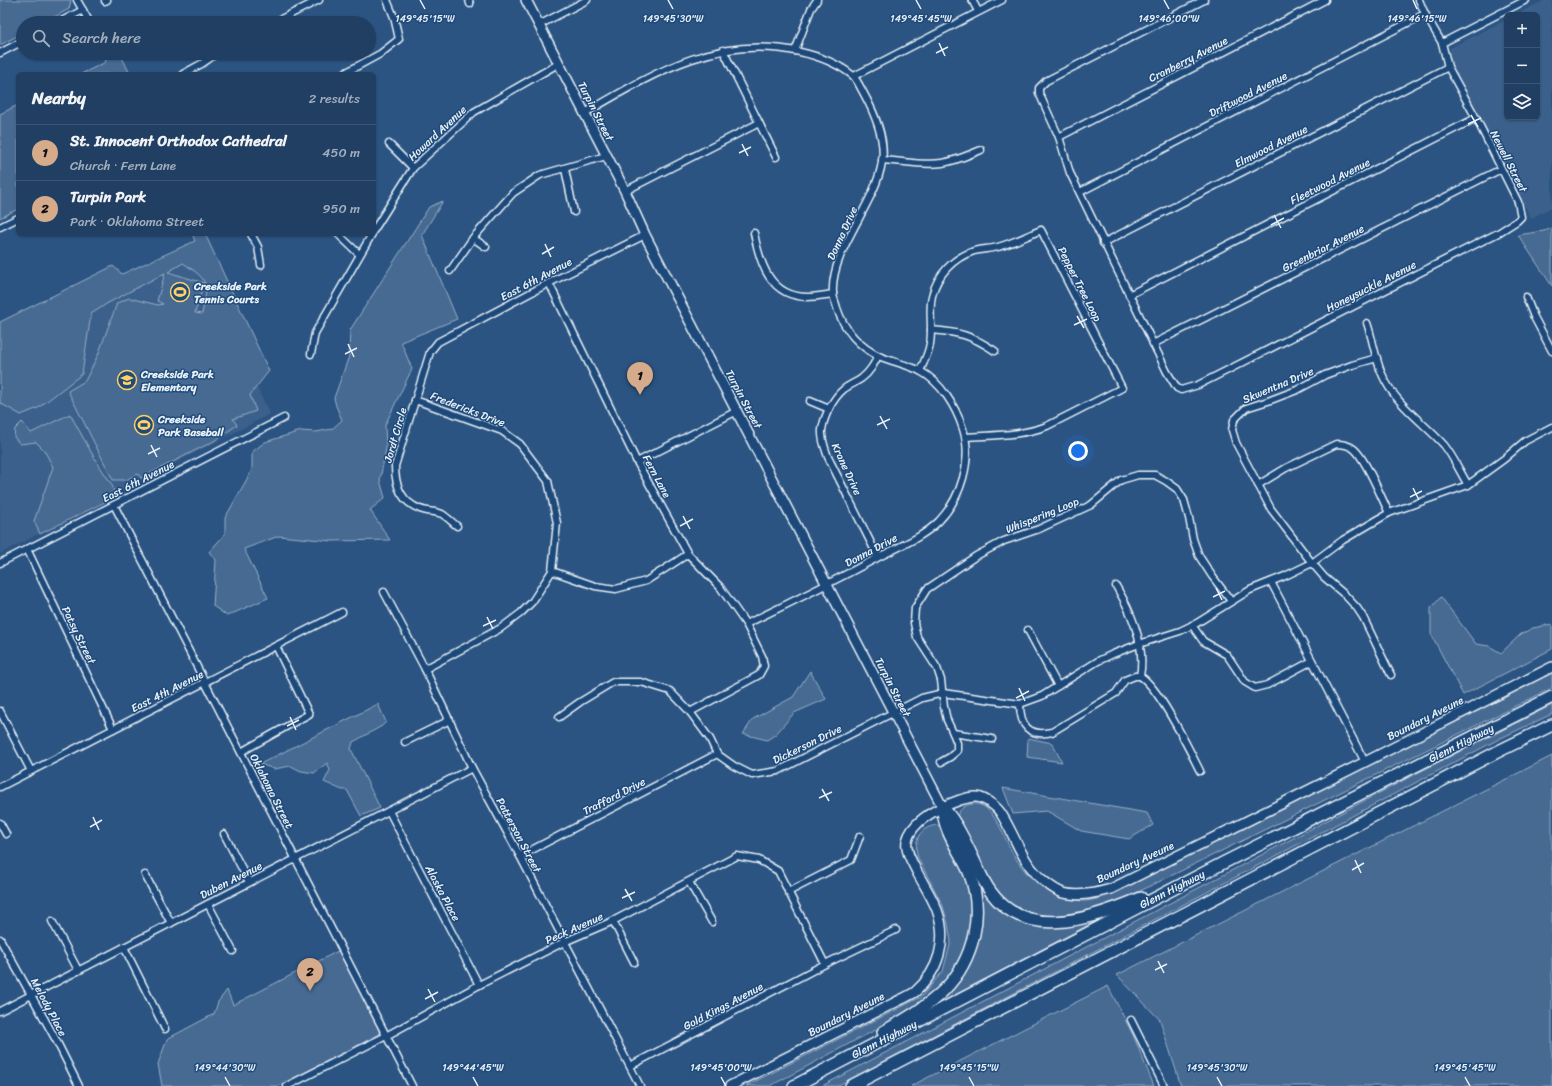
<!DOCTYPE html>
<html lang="en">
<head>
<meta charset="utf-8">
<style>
  body { margin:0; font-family:Sriracha,sans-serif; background:#2d4a6b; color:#f1f3f6 }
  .controls { position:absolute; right:12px; top:12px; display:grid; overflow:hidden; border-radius:6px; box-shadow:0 1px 3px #0004 }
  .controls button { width:36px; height:36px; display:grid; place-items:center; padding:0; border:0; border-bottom:1px solid #3d5877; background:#203f62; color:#f1f3f6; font:20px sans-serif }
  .you { position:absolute; left:1078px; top:451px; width:14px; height:14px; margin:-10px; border:3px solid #fff; border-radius:50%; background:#1a73e8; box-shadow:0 0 0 6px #1a73e833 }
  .badge { display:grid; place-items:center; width:26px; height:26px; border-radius:50%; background:#d6ab8b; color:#111; font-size:13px; font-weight:700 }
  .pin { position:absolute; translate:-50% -33px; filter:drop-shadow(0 1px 2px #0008) }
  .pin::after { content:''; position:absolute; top:21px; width:14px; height:12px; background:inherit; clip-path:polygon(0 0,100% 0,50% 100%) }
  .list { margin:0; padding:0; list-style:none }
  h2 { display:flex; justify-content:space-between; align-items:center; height:52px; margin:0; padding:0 16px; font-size:17px }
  h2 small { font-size:13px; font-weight:400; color:#a2afbe }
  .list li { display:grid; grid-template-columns:26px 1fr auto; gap:12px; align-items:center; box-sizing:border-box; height:56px; padding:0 16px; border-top:1px solid #3d5877 }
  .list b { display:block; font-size:15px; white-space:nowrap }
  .list p { margin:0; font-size:13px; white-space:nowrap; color:#a2afbe }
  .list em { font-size:13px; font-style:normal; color:#a2afbe }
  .icon { flex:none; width:22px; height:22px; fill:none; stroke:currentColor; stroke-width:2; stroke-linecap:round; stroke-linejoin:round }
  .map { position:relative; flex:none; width:1552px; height:1086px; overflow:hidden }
  .search { position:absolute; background:#203f62; box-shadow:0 1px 3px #0004; left:16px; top:16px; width:360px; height:44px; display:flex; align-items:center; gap:10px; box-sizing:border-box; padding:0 14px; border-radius:22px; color:#a2afbe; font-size:15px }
  .panel { position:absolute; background:#203f62; box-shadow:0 1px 3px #0004; left:16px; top:72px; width:360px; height:164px; border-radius:6px }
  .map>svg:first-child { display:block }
</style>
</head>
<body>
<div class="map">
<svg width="1552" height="1086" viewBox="0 0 1552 1086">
  <rect width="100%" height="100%" fill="#2b5482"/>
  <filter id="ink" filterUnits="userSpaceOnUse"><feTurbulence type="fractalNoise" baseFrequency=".025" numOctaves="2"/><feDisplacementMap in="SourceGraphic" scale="8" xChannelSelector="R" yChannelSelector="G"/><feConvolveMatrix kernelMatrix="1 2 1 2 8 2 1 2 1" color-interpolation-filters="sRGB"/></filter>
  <g filter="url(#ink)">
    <g fill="#3a608b">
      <path d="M1545 0H1552V207L1531 218 1448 57 1450 48 1507 19V117H1537V15H1515Z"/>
      <path d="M189 250 270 414 0 554V345Z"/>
    </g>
    <g fill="#476b93" stroke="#98aec6" fill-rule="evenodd">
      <path d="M0 0H71L69 9 43 23H23V33L0 45Z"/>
      <path d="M102 53H120L130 74H81L106 62Z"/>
      <path d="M18 105V209L0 218V114Z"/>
      <path d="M443 201 422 235 457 319 401 342 412 369 385 425 386 448 380 480 385 498 370 510 390 540 332 541 279 536 244 549 268 598 227 616 213 606 216 560 209 552 225 534V518L252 470V452L265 442 301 431 316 432 332 429 342 420 336 406 334 398 349 356 350 330 429 207Z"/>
      <path d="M1552 228V286L1518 235 1544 231Z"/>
      <path d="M192 234H205L269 371 250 395 256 411 233 419 237 425 214 441 141 478 138 474 126 480H113L68 391 85 381 98 355 117 303 129 298 158 305 163 304 157 301 165 273 108 303 91 314 82 374 38 408 21 415 0 403V322L113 266 122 274 195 241ZM183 263C210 281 208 283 202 314L195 313 204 283 168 272Z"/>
      <path d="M70 414 95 459 112 485 115 497 40 534 34 521 53 467 44 450 36 442 20 444 14 437 15 429 22 422 31 433Z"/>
      <path d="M1441 597 1476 644 1489 646 1501 653 1521 634 1533 628 1552 624V649L1463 695 1431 634V608Z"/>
      <path d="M810 671 826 699 794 713 776 734 767 740 743 734 753 719 793 697Z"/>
      <path d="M1552 671V688L1128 897 1097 908 1054 917H1040L1018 909 998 894 957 817C960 804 976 800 986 808 998 819 1004 836 1011 850 1024 874 1039 889 1065 897 1070 899 1077 901 1083 901 1093 901 1103 897 1113 894Z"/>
      <path d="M378 704 386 722 382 726 353 742 351 749 380 808 361 816 347 790H342L324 782 330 770 327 763 314 773 301 771 291 766 274 769 260 764Z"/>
      <path d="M1552 705V714L1501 738 837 1086H822L1421 771Z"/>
      <path d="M1028 738 1052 743 1062 762 1027 757Z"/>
      <path d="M1552 756V1086H1181L1160 1020 1117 975Z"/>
      <path d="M1003 788 1147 813 1153 825 1129 839 1081 831 1047 811 1013 814Z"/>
      <path d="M938 825 943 829C954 852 971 883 971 909 972 953 944 990 907 1013 891 1023 873 1031 856 1040 828 1055 799 1071 770 1086H746L921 997 943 971 951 941 948 924 943 906 918 858C913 840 919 827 938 825Z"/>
      <path d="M972 868C980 880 987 894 996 904 1022 935 1061 928 1096 921L936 1005C943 998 952 991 958 983 976 960 986 927 981 898 979 888 975 878 972 868Z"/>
      <path d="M340 950 382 1033 278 1086H162L158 1064 167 1039 214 1014 218 1002 227 990 233 1005Z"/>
      <path d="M1108 986 1133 1035 1154 1086H911Z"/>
    </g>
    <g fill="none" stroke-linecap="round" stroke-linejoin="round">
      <defs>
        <g id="street">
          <path d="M77 0 90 23"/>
          <path d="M469 0 470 4"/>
          <path d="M972 0 978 11"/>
          <path d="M1204 0 1046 81 1039 88V93L1059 137 1070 173 1167 372 1177 388 1181 390 1198 385 1214 377 1498 233 1517 221 1521 217 1518 202 1476 118 1448 67 1442 43 1425 14 1419 0"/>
          <path d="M105 1 107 0"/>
          <path d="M58 23 83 10"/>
          <path d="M273 23 319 0"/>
          <path d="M539 25 587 0"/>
          <path d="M1442 43 1526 0"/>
          <path d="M723 50 776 157"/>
          <path d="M795 51 811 9 817 0"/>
          <path d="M0 53 23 41"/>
          <path d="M183 74 203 63 217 53"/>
          <path d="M343 74 380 54 399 39 394 17 387 0"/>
          <path d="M854 76 1002 0"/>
          <path d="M585 113C654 73 716 34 800 52 818 56 837 63 852 75 857 79 860 87 863 92 874 112 886 138 882 162 876 204 830 251 833 293 833 298 836 303 837 308 844 330 860 348 881 357 894 362 908 365 920 371 941 382 956 407 963 429 973 460 961 498 939 521 922 538 898 547 877 558 834 581 790 603 746 624"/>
          <path d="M1059 137 1325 0"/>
          <path d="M389 144 413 168"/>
          <path d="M882 160C902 161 923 166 942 163 956 161 968 155 981 150"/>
          <path d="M565 169 574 212"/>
          <path d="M625 191 759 123"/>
          <path d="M1080 192 1425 14"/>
          <path d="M0 227 18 218"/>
          <path d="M374 230 413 168 474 112 558 64"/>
          <path d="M754 233C760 264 770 297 808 297 816 297 825 295 833 294"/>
          <path d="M251 234 258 247 261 265"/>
          <path d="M338 234 359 254"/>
          <path d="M473 238 486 247"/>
          <path d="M1103 243 1448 67"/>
          <path d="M450 271 473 238 513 193 540 175 606 156"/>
          <path d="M549 283 637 462 688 554 720 587 746 624 762 656 764 666 759 675 690 712"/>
          <path d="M1129 295 1476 118"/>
          <path d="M1526 297 1534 317 1552 351"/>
          <path d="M1367 323C1373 340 1375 358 1382 374 1394 403 1423 422 1444 445 1453 456 1460 472 1468 485"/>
          <path d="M931 330C959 332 971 335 995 351"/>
          <path d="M1153 344 1501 169"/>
          <path d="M311 354 315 333 372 234"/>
          <path d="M878 356C874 364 870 372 862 378 857 382 849 385 844 389 833 398 824 416 822 430 821 439 825 448 828 457L878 557"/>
          <path d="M1377 358 1352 365 1325 375 1297 390 1268 401 1246 408 1234 420 1232 430 1236 443 1271 509 1312 563 1324 577 1345 595 1357 608 1363 617 1391 675"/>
          <path d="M920 371C923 364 927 356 929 348 934 331 928 313 932 296 937 275 953 258 974 251 982 249 990 249 998 247 1013 243 1027 236 1041 230L1122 388 1047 426C1021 436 993 435 966 437"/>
          <path d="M415 400 502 431 520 444 548 481 557 523 552 571 532 602 521 613 501 628 425 669"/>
          <path d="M810 401 829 409"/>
          <path d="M637 462 737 411"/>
          <path d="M1258 485 1286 468 1336 444C1343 444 1349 445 1354 449 1366 459 1381 497 1389 513"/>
          <path d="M114 505 412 1086"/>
          <path d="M457 526C452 522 447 517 442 514 435 511 427 512 420 509 401 502 395 485 395 466L430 352 438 342 549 283 645 235"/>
          <path d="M27 549 113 729"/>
          <path d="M0 563 284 418"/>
          <path d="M552 571 595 586 616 589 646 581 688 554"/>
          <path d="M1271 582 1365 762"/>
          <path d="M1116 586C1132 613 1146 645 1140 676 1159 687 1189 749 1200 771"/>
          <path d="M384 592 425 669 472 768 520 856 640 1086"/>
          <path d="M1192 625 1203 641 1227 655 1245 682 1255 688 1267 685 1312 661"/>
          <path d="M1028 630 1058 686"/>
          <path d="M1020 704C1020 726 1029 737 1052 732L1116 693 1125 680 1135 676H1140"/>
          <path d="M0 711 31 771"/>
          <path d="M559 717 580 702 613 682H641L670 691 690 712 710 739 717 754 734 766 752 775 778 771 922 698 943 693 1020 704 1042 696 1098 661 1113 654 1139 644 1180 631 1197 623 1250 590 1285 576 1312 563 1343 540 1389 513 1468 485 1504 459 1525 441 1552 427"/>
          <path d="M992 739 953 733 947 720 944 707 941 680 937 668 917 637 914 623 915 608 927 589 976 556 1004 541 1039 529 1091 505 1121 480 1138 475H1155L1166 481 1177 489 1184 500 1189 518 1193 539 1199 556 1212 576 1231 601"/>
          <path d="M405 742 450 720"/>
          <path d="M241 752 309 714 276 646"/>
          <path d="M941 762 950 757 957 751V743L953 733"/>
          <path d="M0 787 342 612"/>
          <path d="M389 811 479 985"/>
          <path d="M0 823 6 834"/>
          <path d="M224 834 249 882"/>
          <path d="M520 856 717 754"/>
          <path d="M145 875 171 923"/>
          <path d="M689 882 712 922"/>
          <path d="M788 892 851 860 860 836"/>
          <path d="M208 904 233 951"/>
          <path d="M52 921 78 970"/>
          <path d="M613 921 634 962"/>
          <path d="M0 939 56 1040 79 1086"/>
          <path d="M124 947 165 1029"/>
          <path d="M0 1011 472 768"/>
          <path d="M1131 1020 1164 1086"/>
          <path d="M630 1066 825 964 896 930"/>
          <path d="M287 1086 386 1036 479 985 564 942 613 921 737 856 759 860 778 871 825 964"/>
        </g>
        <g id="secondary">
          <path d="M526 0 625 191 645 235 943 808"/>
          <path d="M730 1086 896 1002C902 999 909 996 915 992 939 971 948 940 937 910 932 897 924 885 917 872 913 863 905 852 907 841 912 820 940 807 960 800 964 799 970 797 974 797 982 796 995 805 1000 812 1016 836 1021 863 1045 882 1050 886 1057 891 1063 893 1079 897 1096 893 1111 889L1365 762 1552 667"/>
        </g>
        <g id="highway">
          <path d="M944 809C959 824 973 860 984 881 1018 945 1089 920 1141 898"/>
          <path d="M883 1032C904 1020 927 1007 944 990 974 960 985 913 969 872 960 851 943 831 943 808"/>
          <path d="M794 1086 1225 862 1552 697"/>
          <path d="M851 1086 1501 750 1552 725"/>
        </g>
      </defs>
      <use href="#street" stroke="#e8f1f8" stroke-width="9"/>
      <use href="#secondary" stroke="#e8f1f8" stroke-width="12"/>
      <use href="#highway" stroke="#e8f1f8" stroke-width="14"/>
      <use href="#street" stroke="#1f4a7a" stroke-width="6"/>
      <use href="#secondary" stroke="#1f4a7a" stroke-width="9"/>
      <use href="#highway" stroke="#1f4a7a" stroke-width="11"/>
    </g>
  </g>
  <path fill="none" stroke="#e8f1f8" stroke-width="1.5" d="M420 0 425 9M668 0 673 9M916 0 921 9M1164 0 1169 9M1413 0 1417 9M939 43 945 56M936 53 948 47M1471 115 1478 127M1468 124 1481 118M742 144 748 156M739 153 751 147M1274 215 1281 228M1271 225 1284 218M545 244 551 257M542 254 554 247M1077 316 1084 328M1074 325 1087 319M348 344 354 357M345 354 357 348M880 416 887 429M877 425 890 419M151 445 157 457M148 454 160 448M1413 488 1419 500M1410 497 1422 491M683 516 690 529M680 526 693 519M1216 588 1222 600M1213 597 1225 591M487 617 493 629M483 626 496 620M1019 688 1025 701M1016 698 1029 691M290 717 296 730M287 726 299 720M822 789 829 801M819 798 832 792M93 817 99 830M90 827 102 820M1355 860 1361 873M1352 870 1364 863M625 889 632 901M622 898 635 892M1158 961 1164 973M1155 970 1167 964M428 989 435 1002M425 999 438 992M225 1077 230 1086M473 1077 478 1086M721 1077 726 1086M969 1077 974 1086M1217 1077 1222 1086M1465 1077 1470 1086"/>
  <defs>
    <symbol id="stadium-ring" viewBox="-11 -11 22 22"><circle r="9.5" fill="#1f4a7a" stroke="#ffd166" stroke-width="1.5"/><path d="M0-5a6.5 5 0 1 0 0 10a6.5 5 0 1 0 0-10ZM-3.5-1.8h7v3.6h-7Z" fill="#ffd166"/></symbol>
    <symbol id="school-ring" viewBox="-11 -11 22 22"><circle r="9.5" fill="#1f4a7a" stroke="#ffd166" stroke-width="1.5"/><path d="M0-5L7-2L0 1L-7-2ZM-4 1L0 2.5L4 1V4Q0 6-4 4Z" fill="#ffd166"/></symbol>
  </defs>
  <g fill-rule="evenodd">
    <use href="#stadium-ring" x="169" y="281" width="22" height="22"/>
    <use href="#school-ring" x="116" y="369" width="22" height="22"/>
    <use href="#stadium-ring" x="133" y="414" width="22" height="22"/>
  </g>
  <g text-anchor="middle" stroke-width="3" stroke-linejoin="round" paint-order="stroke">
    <g font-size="11" fill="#e8f1f8" stroke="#1f4a7a">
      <text transform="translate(1188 59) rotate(-27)" y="4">Cranberry Avenue</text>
      <text transform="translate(1248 94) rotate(-27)" y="4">Driftwood Avenue</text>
      <text transform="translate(596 111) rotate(63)" y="4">Turpin Street</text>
      <text transform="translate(437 133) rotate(-43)" y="4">Howard Avenue</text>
      <text transform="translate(1271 146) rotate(-27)" y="4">Elmwood Avenue</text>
      <text transform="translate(1509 161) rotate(63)" y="4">Newell Street</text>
      <text transform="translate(1330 181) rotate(-27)" y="4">Fleetwood Avenue</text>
      <text transform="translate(842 233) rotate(-65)" y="4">Donna Drive</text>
      <text transform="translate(1323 248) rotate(-27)" y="4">Greenbriar Avenue</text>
      <text transform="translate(536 279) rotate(-28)" y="4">East 6th Avenue</text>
      <text transform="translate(1080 284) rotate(63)" y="4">Pepper Tree Loop</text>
      <text transform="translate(1371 286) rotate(-27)" y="4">Honeysuckle Avenue</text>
      <text transform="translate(1278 385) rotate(-23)" y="4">Skwentna Drive</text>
      <text transform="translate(744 399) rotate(62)" y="4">Turpin Street</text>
      <text transform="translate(468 409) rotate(21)" y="4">Fredericks Drive</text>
      <text transform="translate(395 435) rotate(-74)" y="4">Jordt Circle</text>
      <text transform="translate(847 469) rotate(65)" y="4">Krane Drive</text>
      <text transform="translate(657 476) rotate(62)" y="4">Fern Lane</text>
      <text transform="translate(138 481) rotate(-27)" y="4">East 6th Avenue</text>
      <text transform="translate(1042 515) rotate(-22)" y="4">Whispering Loop</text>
      <text transform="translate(871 550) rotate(-28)" y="4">Donna Drive</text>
      <text transform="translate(79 635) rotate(64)" y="4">Patsy Street</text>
      <text transform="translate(893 687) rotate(63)" y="4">Turpin Street</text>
      <text transform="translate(167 691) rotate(-27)" y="4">East 4th Avenue</text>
      <text transform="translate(1425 718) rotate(-27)" y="4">Boundary Aveune</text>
      <text transform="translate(1461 743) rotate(-27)" y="4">Glenn Highway</text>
      <text transform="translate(807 744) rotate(-26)" y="4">Dickerson Drive</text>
      <text transform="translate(272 791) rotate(63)" y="4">Oklahoma Street</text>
      <text transform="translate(614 796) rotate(-27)" y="4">Trafford Drive</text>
      <text transform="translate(519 835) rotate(62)" y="4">Patterson Street</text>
      <text transform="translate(1135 862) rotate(-25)" y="4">Boundary Aveune</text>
      <text transform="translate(231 880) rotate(-27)" y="4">Duben Avenue</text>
      <text transform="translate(1172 889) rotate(-27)" y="4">Glenn Highway</text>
      <text transform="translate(443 893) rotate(62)" y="4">Alaska Place</text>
      <text transform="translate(574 928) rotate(-24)" y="4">Peck Avenue</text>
      <text transform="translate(723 1006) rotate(-28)" y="4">Gold Kings Avenue</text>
      <text transform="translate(49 1007) rotate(62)" y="4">Melody Place</text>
      <text transform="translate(846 1014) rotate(-27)" y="4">Boundary Aveune</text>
      <text transform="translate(884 1039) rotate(-27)" y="4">Glenn Highway</text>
    </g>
    <g font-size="11" font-weight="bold" fill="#e8f1f8" stroke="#1f4a7a" text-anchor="start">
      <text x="194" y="290">Creekside Park<tspan x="194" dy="13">Tennis Courts</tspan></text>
      <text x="141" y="378">Creekside Park<tspan x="141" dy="13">Elementary</tspan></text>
      <text x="158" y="423">Creekside<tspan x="158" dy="13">Park Baseball</tspan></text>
    </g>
  </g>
  <g font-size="10" text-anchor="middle" fill="#e8f1f8" stroke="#1f4a7a" stroke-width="3" stroke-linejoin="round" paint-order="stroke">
    <text x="425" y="22">149°45'15"W</text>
    <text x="673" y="22">149°45'30"W</text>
    <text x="921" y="22">149°45'45"W</text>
    <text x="1169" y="22">149°46'00"W</text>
    <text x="1417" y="22">149°46'15"W</text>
    <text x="225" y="1071">149°44'30"W</text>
    <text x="473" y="1071">149°44'45"W</text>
    <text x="721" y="1071">149°45'00"W</text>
    <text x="969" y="1071">149°45'15"W</text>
    <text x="1217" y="1071">149°45'30"W</text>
    <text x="1465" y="1071">149°45'45"W</text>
  </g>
</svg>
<div class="controls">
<button>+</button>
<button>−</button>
<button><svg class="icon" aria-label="layers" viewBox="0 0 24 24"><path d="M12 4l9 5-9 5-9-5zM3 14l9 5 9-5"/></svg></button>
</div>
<div class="you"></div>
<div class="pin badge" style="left:640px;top:395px">1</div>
<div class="pin badge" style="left:310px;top:991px">2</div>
<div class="search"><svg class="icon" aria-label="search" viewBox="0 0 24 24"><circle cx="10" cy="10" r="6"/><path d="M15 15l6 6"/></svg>Search here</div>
<section class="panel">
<h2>Nearby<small>2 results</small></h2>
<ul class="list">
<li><span class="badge">1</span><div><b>St. Innocent Orthodox Cathedral</b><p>Church · Fern Lane</p></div><em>450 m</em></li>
<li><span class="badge">2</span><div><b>Turpin Park</b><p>Park · Oklahoma Street</p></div><em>950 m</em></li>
</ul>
</section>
</div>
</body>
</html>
